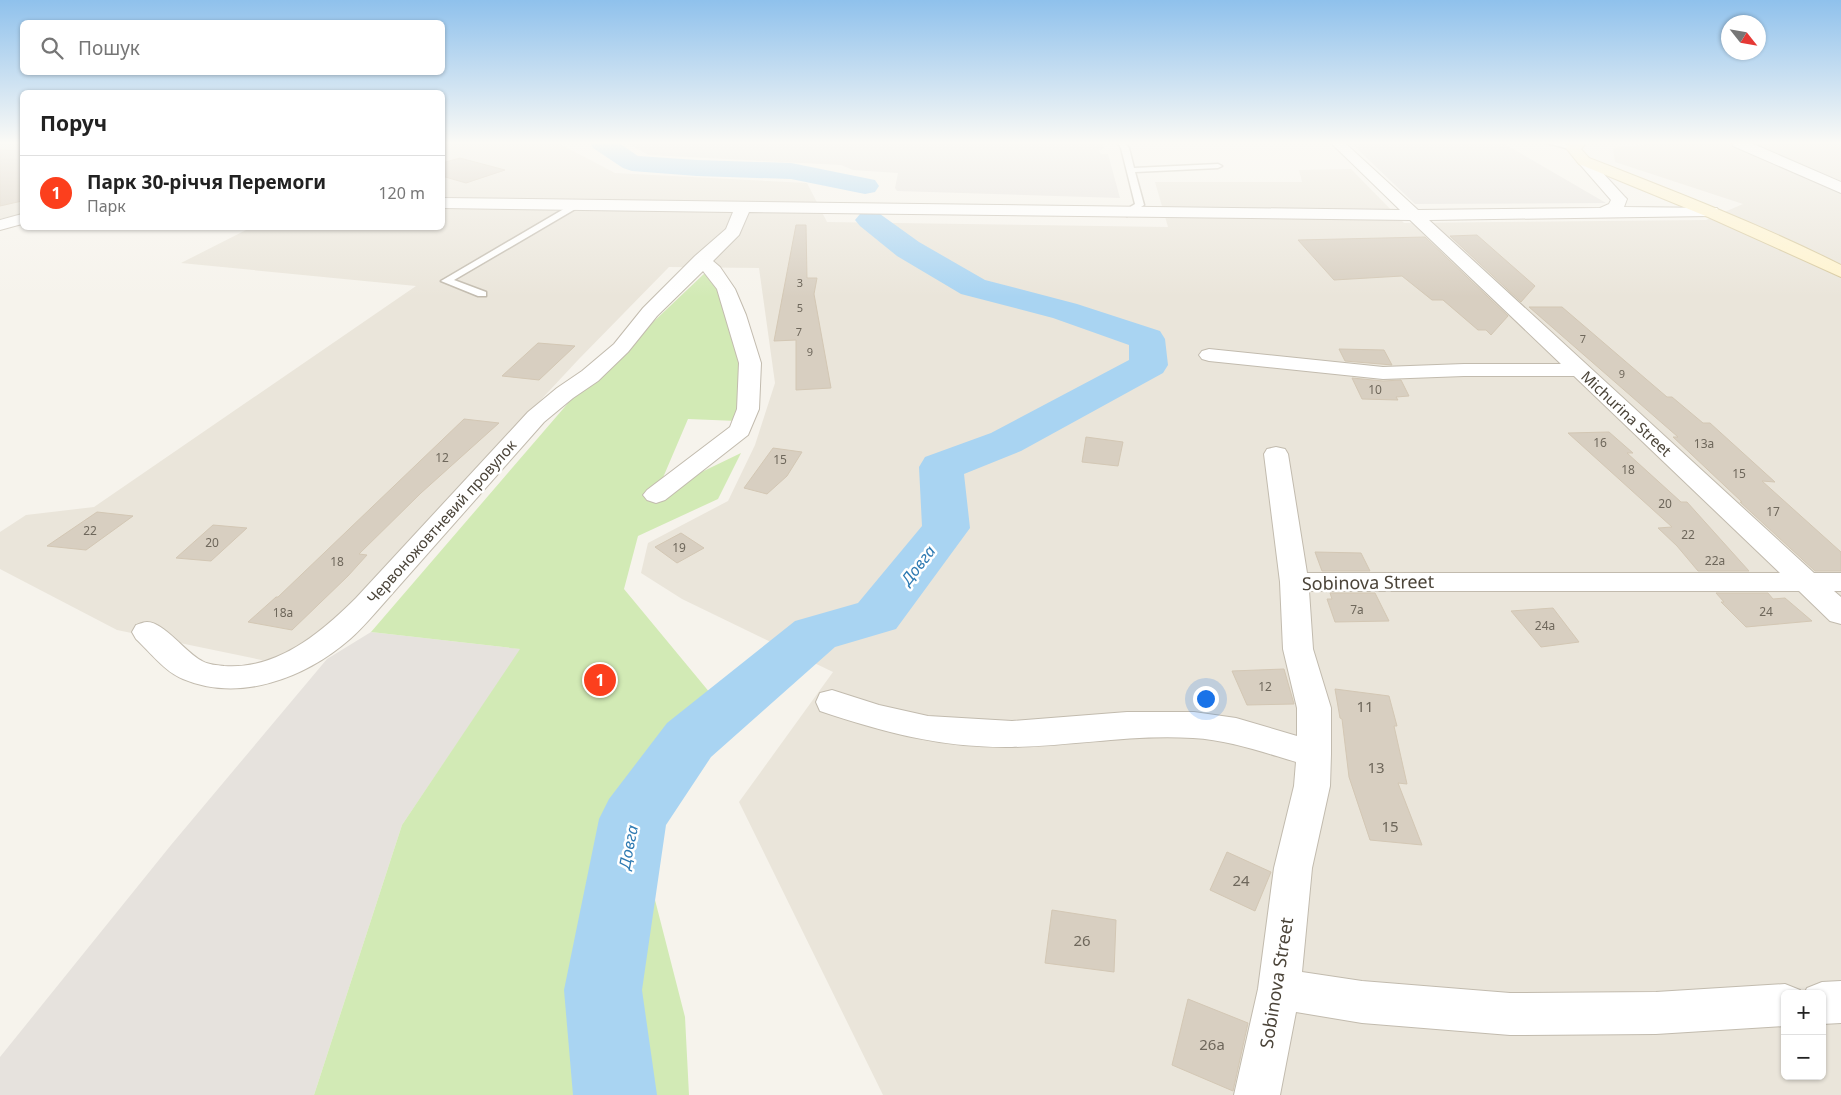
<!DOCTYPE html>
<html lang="uk">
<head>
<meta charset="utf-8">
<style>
  body { margin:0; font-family:"Noto Sans",sans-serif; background:#f6f6f6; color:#222 }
  .controls { position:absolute; right:15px; bottom:15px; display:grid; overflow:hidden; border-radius:8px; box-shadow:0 1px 4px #0004 }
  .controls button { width:45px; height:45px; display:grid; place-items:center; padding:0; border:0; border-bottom:1px solid #e0e0e0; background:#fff; color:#222; font:25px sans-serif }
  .compass { position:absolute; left:1721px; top:15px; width:45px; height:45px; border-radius:50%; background:#fff; box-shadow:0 1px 4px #0004; rotate:121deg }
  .you { position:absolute; left:1205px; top:698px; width:18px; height:18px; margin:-12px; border:4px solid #fff; border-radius:50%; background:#1a73e8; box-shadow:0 0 0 8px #1a73e833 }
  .badge { display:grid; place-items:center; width:32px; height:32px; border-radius:50%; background:#fc3f1d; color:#fff; font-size:16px; font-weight:700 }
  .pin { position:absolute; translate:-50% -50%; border:2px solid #fff; box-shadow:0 1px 5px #0006 }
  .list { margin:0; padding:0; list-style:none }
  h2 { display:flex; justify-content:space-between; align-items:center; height:65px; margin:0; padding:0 20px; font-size:21px }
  h2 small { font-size:16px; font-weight:400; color:#767676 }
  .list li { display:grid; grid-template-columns:32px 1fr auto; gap:15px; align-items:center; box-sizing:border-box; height:75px; padding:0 20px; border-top:1px solid #e0e0e0 }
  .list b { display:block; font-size:19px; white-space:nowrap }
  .list p { margin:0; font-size:16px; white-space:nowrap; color:#767676 }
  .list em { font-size:16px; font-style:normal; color:#767676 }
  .icon { flex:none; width:28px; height:28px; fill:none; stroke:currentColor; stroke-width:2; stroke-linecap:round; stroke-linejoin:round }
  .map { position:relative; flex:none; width:1841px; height:1095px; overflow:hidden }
  .search { position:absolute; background:#fff; box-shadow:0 1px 4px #0004; left:20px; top:20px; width:425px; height:55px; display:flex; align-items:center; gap:12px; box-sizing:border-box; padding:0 18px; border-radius:8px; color:#767676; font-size:19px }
  .panel { position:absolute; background:#fff; box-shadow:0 1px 4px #0004; left:20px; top:90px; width:425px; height:140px; border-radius:8px }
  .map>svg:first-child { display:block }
</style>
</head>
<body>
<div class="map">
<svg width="1841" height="1095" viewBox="0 0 1841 1095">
  <rect width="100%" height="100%" fill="#f6f3ec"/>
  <g fill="#eae5da" fill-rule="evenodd">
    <path d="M0 143H22V214L0 219Z"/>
    <path d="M443 143H558L615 173 807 183 827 222 1168 227 1155 182H1302L1299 170 1351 169 1404 223 1706 220 1743 204 1615 162 1613 148 1656 143H1841V1095H883L739 802 833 672 682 599 641 573 648 543 728 501 755 445 775 383 759 268 669 267 578 360 329 627 281 664 117 630 0 569V532L26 515 94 507 416 286 181 263 250 228H442ZM1785 994H1822V1076H1785Z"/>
  </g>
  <g fill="#e6e2dd">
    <path d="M626 143H1103L1104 149 1099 150 1101 154H1108L1120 198 897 191 895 188 898 173 853 170 841 165 649 155Z"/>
    <path d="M1351 143H1503L1606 203 1415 204Z"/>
    <path d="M371 632 521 649 402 825 314 1095H0V1057L171 845 327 659Z"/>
  </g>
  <path fill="#d2eab5" d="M708 270 736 331 743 371 737 421 688 419 656 494 741 453 718 499 638 536 624 589 725 711 644 857 685 1017 689 1095H314L402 825 520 649 371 632 569 402Z"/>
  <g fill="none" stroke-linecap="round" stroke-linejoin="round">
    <g fill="#a9d4f2" fill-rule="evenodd">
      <path d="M590 143H619L638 156 697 160 791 163 875 180 879 186 875 192 865 194 791 179 697 176 632 171 623 168 593 148Z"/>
      <path d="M870 211 880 214 919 242 985 280 1077 304 1160 331 1165 339 1168 365 1163 373 1021 451 964 474 970 528 896 629 835 647 711 757 666 825 642 990 657 1095H573L564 990 599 819 609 799 667 723 795 621 858 603 922 526 919 467 925 457 991 433 1129 360V345L1053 318 961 294 897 256 860 226 855 220 860 214Z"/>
    </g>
  </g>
  <g fill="#d8cfc1" stroke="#d3c7b4">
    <path d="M0 150 22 151V201L0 206Z"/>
    <path d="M460 158 505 170 466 183 442 176V163Z"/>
    <path d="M796 225H806L807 278H817L814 294 831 388 796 390V340L774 341Z"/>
    <path d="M1477 235 1535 286 1521 302 1450 236Z"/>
    <path d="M1425 237 1508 316 1491 335 1486 330H1478L1443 300H1432L1402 276 1334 280 1298 240Z"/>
    <path d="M1529 307H1562L1667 397H1672L1703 423H1710L1775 482 1762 481 1841 552V571H1815L1740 502H1742L1673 437H1678Z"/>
    <path d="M538 343 575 346 539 380 502 376Z"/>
    <path d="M1339 349 1384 350 1392 365 1345 361Z"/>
    <path d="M1352 378 1383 381 1401 380 1409 396 1396 397 1398 400 1362 399Z"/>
    <path d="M464 419 499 423 421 493 359 554 367 555 348 576 292 630 248 622 276 597H278Z"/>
    <path d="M1609 432 1633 453H1627L1681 502H1687L1749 571H1698L1677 546 1658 528 1672 527 1568 433Z"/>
    <path d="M1086 437 1123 442 1118 466 1082 462Z"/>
    <path d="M773 448 802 452 787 476 767 494 744 488Z"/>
    <path d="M97 512 133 516 86 550 47 546Z"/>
    <path d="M213 525 247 528 211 561 176 558Z"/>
    <path d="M681 533 704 548 677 563 655 547Z"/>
    <path d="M1315 552 1361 553 1370 571H1322Z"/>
    <path d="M1330 593H1375L1389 621 1335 622 1327 599H1332Z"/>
    <path d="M1716 593H1768L1773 599 1785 598 1812 621 1746 627 1721 602H1724Z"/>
    <path d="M1553 608 1579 642 1541 647 1511 611Z"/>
    <path d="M1284 669 1294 704 1247 705 1232 671Z"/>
    <path d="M1335 689 1389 696 1397 726H1394L1407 784 1398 783 1422 845 1370 840 1349 777 1342 719 1340 718Z"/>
    <path d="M1227 852 1271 872 1255 911 1210 890Z"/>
    <path d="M1052 910 1116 920 1114 972 1045 963Z"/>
    <path d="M1188 999 1248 1023 1233 1091 1172 1065Z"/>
  </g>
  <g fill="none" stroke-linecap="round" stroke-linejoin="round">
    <defs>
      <g id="lane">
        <path d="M1118 143H1125L1129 148 1134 168 1218 164 1222 166 1218 168 1135 172 1144 205 1127 216 1123 213 1124 211 1135 204 1121 148Z"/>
        <path d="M1547 143H1562L1577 148 1573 150Z"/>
        <path d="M574 203 577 204V208L454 280 486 292V296H478L441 281Z"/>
      </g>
      <g id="street">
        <path d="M1331 143H1345L1418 210 1600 208 1609 204 1611 200 1577 161 1579 158H1589L1624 196 1627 199 1624 207 1717 208 1719 211 1717 214 1711 216 1429 220 1814 573H1841V591H1834L1841 597V624L1830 621 1799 591H1309L1313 649 1331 708V754L1330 786 1312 868 1302 972 1362 981 1510 993 1656 992 1785 984 1800 990 1802 994H1785V1026L1656 1034 1510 1035 1362 1023 1296 1012 1280 1095H1234L1258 989 1274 868 1294 786 1296 762C1262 752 1229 740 1193 738 1133 734 1073 746 1012 747 942 748 886 733 820 711L816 702 820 693 832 690 879 705 928 716 1012 721 1127 712H1194L1236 718 1297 736V708L1283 649 1280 582 1264 454 1267 449 1276 447 1285 449 1288 454 1307 573H1780L1574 376H1464L1383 379 1209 361 1202 359 1199 355 1202 351 1209 349 1383 367 1464 364H1561L1410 220 749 212 739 235 713 261 720 267 735 289 746 315 761 363 759 409 748 435 665 500 656 503 647 500 643 495 647 490 730 427 737 409 739 363 717 289 703 271 657 316 628 352 598 381 573 398 544 422 376 612C368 621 359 631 350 639 305 678 240 703 183 679 165 672 150 652 136 639L132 632 136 625C139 624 144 622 147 622 164 622 186 653 202 661 209 665 217 665 224 666 277 670 321 633 356 598L528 412 557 388 582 371 614 344 643 308 695 256 726 229 733 212 442 208V198L1400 210Z"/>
        <path d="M1732 143H1751L1841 182V193L1733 146Z"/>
        <path d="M22 214V224L0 230V220Z"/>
        <path d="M1841 981V1023L1822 1024V994H1804L1807 988 1822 982Z"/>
      </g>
      <path id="secondary" d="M1570 143H1586L1581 149 1589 158C1674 191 1759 224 1841 265V277L1708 217 1579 164 1566 148Z"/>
    </defs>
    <use href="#lane" stroke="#c2bbae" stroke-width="3"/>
    <use href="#street" stroke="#c2bbae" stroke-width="2"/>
    <use href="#secondary" stroke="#d6c79b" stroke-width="2"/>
    <use href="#lane" fill="#fff" fill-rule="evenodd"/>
    <use href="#street" fill="#fff" fill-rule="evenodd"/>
    <use href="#secondary" fill="#fff3cd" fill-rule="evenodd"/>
  </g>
  <linearGradient id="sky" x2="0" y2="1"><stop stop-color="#8fc1ec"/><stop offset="0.48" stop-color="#fbfaf6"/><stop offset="1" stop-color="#fbfaf6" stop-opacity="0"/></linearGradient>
  <rect width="1841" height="297" fill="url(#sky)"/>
  <g text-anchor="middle" stroke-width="5" stroke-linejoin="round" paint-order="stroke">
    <g font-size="11" fill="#6e675b">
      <text x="800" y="287">3</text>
      <text x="800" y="312">5</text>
      <text x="799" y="336">7</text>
      <text x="1583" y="343">7</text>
      <text x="810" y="356">9</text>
      <text x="1622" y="378">9</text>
    </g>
    <g font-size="12" fill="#6e675b">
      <text x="1375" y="394">10</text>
      <text x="1600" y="447">16</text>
      <text x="1704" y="448">13а</text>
      <text x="442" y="462">12</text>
      <text x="780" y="464">15</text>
      <text x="1628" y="474">18</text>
      <text x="1739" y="478">15</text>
      <text x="1665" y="508">20</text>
      <text x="1773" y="516">17</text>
      <text x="90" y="535">22</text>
      <text x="1688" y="539">22</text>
      <text x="212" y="547">20</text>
      <text x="679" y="552">19</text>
      <text x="1715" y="565">22а</text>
      <text x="337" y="566">18</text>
      <text x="1357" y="614">7а</text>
      <text x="1766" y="616">24</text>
      <text x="283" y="617">18а</text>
      <text x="1545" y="630">24а</text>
      <text x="1265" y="691">12</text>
    </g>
    <g font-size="15" fill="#4b4439" stroke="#fff">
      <text transform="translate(1626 414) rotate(43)" y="5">Michurina Street</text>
      <text transform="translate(442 522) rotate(-48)" y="5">Червоножовтневий провулок</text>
    </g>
    <g font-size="15" fill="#6e675b">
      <text x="1365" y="712">11</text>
      <text x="1376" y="773">13</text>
      <text x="1390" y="832">15</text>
      <text x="1241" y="886">24</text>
      <text x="1082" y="946">26</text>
      <text x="1212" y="1050">26а</text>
    </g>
    <g font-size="16" font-style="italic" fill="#2e7ab2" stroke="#fff">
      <text transform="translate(918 565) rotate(-52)" y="6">Довга</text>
      <text transform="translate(628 847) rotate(-79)" y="6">Довга</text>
    </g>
    <g font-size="18" fill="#4b4439" stroke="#fff">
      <text transform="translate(1368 583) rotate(-1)" y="6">Sobinova Street</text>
      <text transform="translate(1277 983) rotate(-81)" y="6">Sobinova Street</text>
    </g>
  </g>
</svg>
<div class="controls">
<button>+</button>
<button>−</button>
</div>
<svg class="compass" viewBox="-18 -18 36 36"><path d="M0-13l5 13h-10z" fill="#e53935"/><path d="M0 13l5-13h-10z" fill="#767676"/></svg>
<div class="you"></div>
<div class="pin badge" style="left:600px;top:680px">1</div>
<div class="search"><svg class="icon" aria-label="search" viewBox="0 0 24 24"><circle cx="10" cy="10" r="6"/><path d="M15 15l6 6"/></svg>Пошук</div>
<section class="panel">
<h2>Поруч<small></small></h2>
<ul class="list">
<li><span class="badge">1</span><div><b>Парк 30-річчя Перемоги</b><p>Парк</p></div><em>120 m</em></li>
</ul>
</section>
</div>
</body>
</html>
